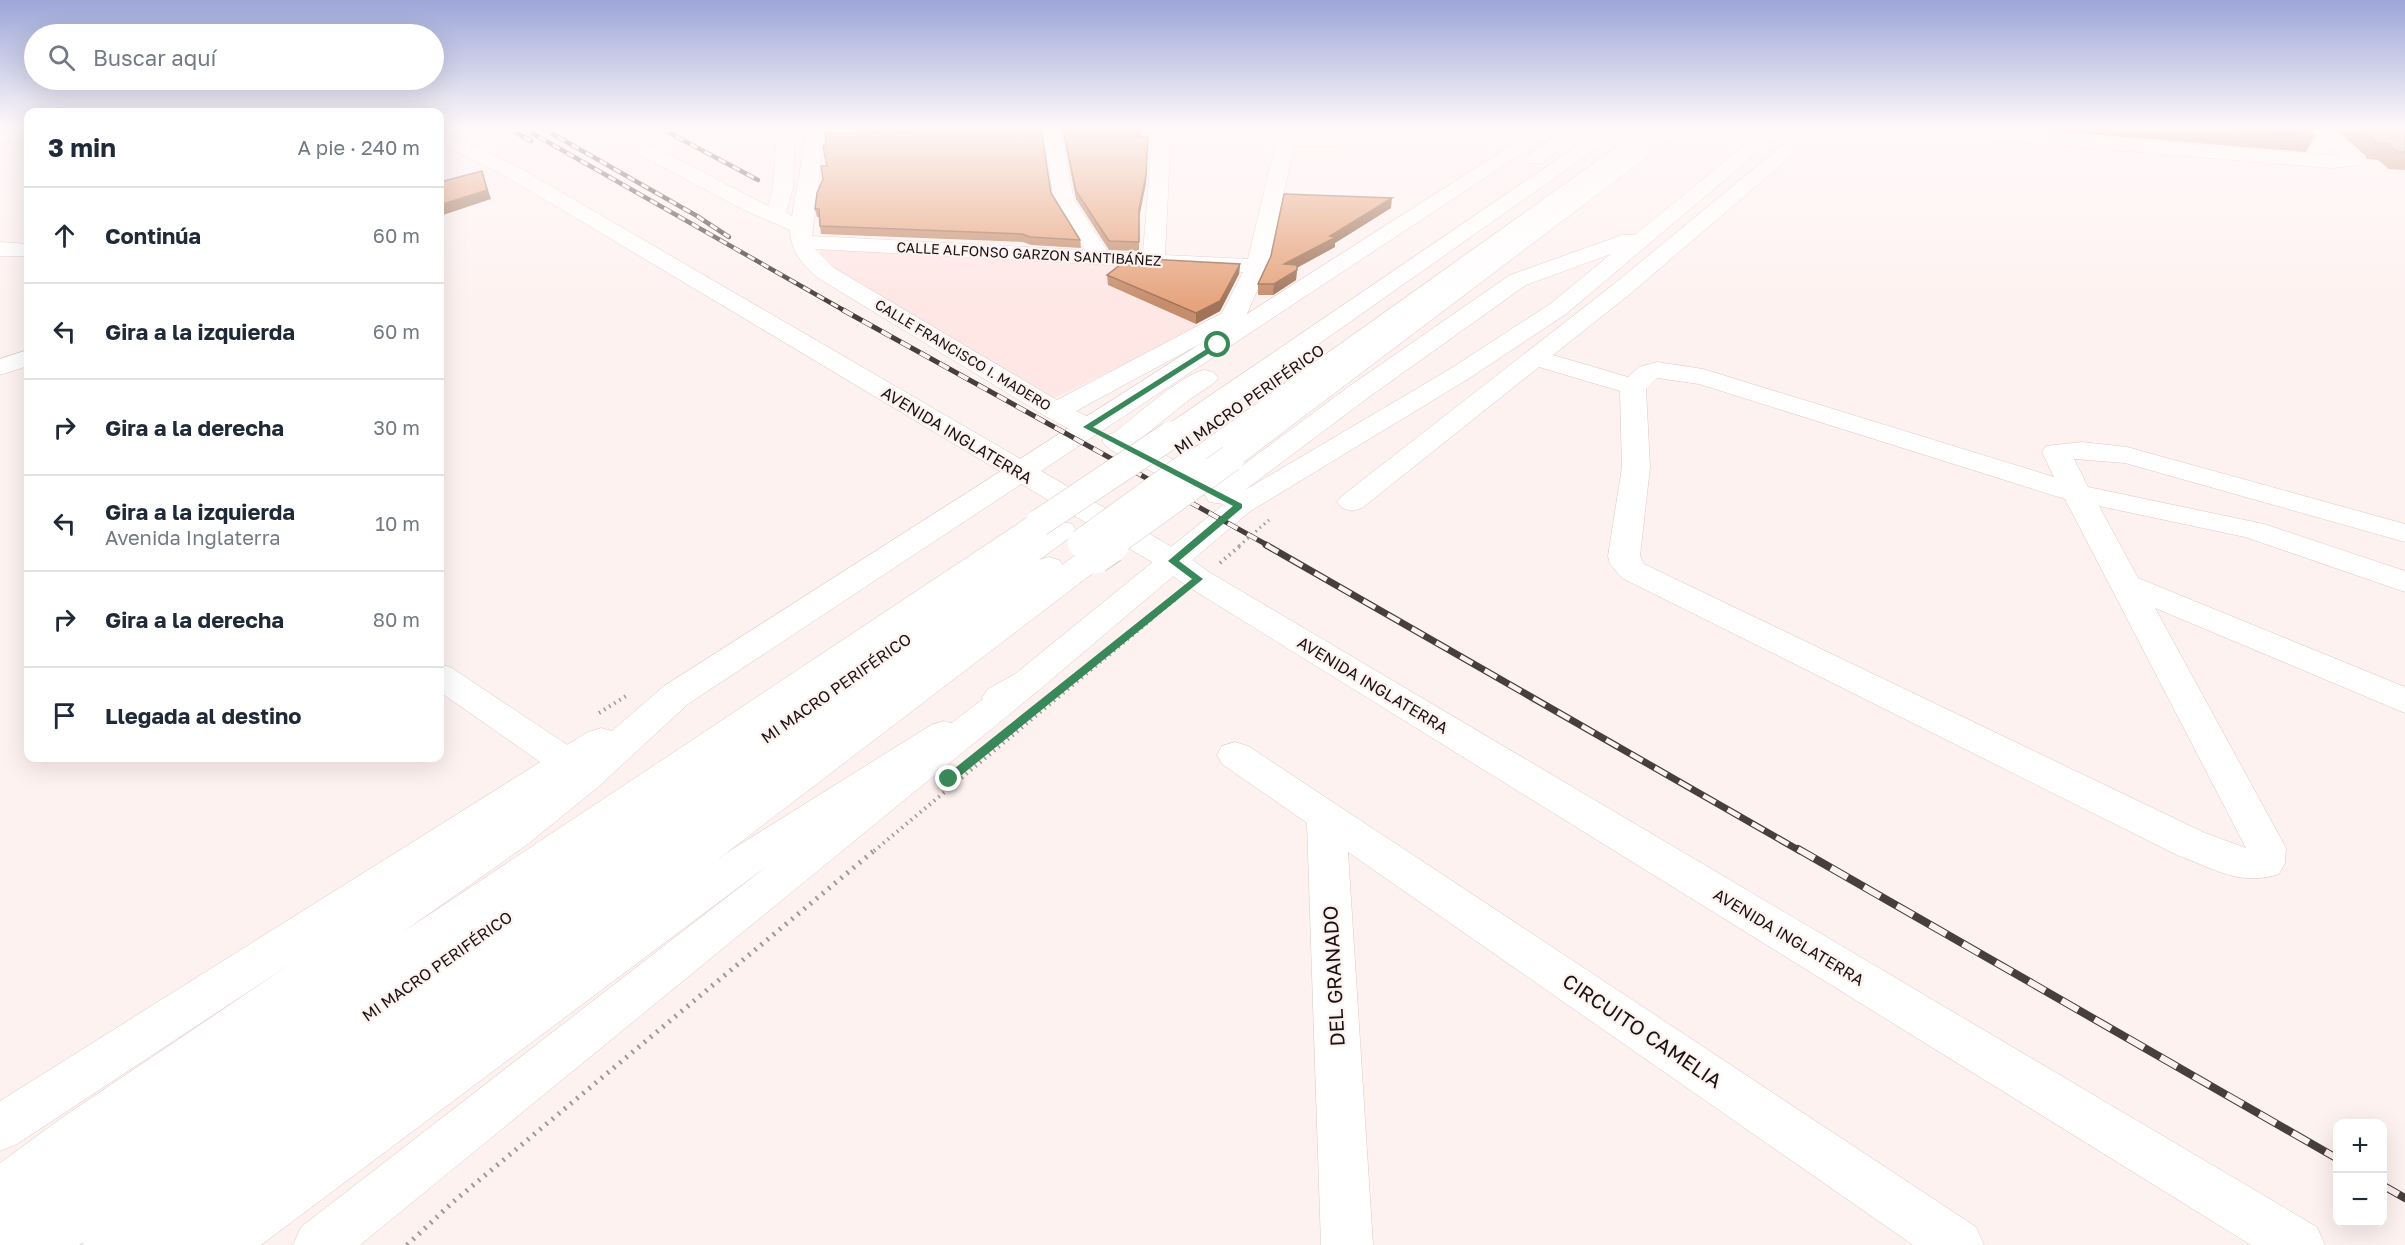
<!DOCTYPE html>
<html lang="es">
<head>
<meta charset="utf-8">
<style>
  body { margin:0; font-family:"Golos Text",sans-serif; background:#f2f2f3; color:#1f2937 }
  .controls { position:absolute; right:18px; bottom:18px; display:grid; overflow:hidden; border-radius:12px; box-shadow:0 6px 24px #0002 }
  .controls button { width:54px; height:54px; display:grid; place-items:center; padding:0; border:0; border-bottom:2px solid #e0e1e3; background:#fff; color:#1f2937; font:30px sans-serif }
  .stop { position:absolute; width:18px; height:18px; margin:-14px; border:4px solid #388859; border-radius:50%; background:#fff }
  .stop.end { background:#388859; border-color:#fff; box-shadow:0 2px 6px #0008 }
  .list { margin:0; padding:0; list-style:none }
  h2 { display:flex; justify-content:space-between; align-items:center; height:78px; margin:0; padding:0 24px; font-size:26px }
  h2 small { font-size:20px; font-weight:400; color:#747a83 }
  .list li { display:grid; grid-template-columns:39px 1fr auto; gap:18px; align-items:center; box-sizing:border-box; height:96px; padding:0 24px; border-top:2px solid #e0e1e3 }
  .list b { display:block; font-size:22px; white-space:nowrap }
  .list p { margin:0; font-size:20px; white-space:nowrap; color:#747a83 }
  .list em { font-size:20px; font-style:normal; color:#747a83 }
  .icon { flex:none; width:33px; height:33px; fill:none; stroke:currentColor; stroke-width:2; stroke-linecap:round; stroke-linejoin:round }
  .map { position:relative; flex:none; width:2405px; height:1245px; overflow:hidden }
  .search { position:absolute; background:#fff; box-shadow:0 6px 24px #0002; left:24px; top:24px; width:420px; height:66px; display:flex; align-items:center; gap:15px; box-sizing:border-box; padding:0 21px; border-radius:33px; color:#747a83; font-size:22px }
  .panel { position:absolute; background:#fff; box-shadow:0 6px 24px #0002; left:24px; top:108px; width:420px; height:654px; border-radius:12px }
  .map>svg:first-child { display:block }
</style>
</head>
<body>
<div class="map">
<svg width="2405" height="1245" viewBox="0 0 2405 1245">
  <rect width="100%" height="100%" fill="#fef2f1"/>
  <path fill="#fee7e5" d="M822 248 1132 266 1108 285 1202 327 1050 400 817 262Z"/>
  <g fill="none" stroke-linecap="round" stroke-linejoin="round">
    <defs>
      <g id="minor">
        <path d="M0 129H28V139L0 140Z"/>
        <path d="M596 129H620L768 206 773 188 777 129H795L793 188 786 213 792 216 807 129H1060L1074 200 1108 252 1143 253 1153 129H1171L1165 255 1248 259 1279 129H1297L1296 135 1340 138 1342 142 1340 146H1294L1268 266 1246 316 1227 350 1218 352 1209 350 1206 345 1209 339 1076 411 1097 421 1101 427 1097 433C1078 437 1063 425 1047 417L818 278C802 264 791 252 790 230L744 210 599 133ZM1043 133 1054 200 1085 250 812 236 824 138ZM815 249 1243 272 1222 313 1057 400 834 268Z"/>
        <path d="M1642 129H1664L1203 468 1193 470 1183 468 1179 462 1183 456Z"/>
        <path d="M1802 129H1823L1630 294 1553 355 1628 377 1639 367 1657 362 1703 369 2054 477 2042 452 2046 446 2082 442 2127 447 2405 524V542L2125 463 2074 459 2088 487 2264 524 2405 571V592L2245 537 2099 506 2138 578 2405 687V713L2155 608 2286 848 2285 863 2279 874C2240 887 2213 868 2177 855L1622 578 1610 564 1608 556 1622 467 1620 391 1539 367 1362 508 1352 511 1342 508 1337 502 1342 496 1614 284ZM1657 378 1699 384 2065 499 2246 848 2205 833 1644 564 1640 556 1650 467 1646 389Z"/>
        <path d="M1910 129H1994L2340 156 2312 129H2332L2364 158 2359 165 2331 168 1919 134Z"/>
        <path d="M440 136 468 143 518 167 1184 554 1209 572 2317 1227 2325 1245H2251L1187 586 1162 568 504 175 455 151 440 147Z"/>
        <path d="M0 242 28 244V256H0Z"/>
        <path d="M28 350V366L0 375V359Z"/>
        <path d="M1061 521 1072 524 1076 530 1072 536 1039 560 1048 557 1059 560 1064 567 1059 574 151 1245H82L84 1242 79 1245H9L17 1227 1050 524Z"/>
        <path d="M440 664 452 668 566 744 584 751 590 760 584 769 571 773 540 762 440 692Z"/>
        <path d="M1235 742 1248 746 1976 1227 1984 1245H1913L1348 852 1373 1245H1321L1307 823 1222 764 1217 755 1222 746Z"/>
      </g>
      <g id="major">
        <path d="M1537 129H1559L688 704 676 707 664 704 658 695 664 686Z"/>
        <path d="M1566 129H1588L1542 163H1528L1525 159 1528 155Z"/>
        <path d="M1764 129H1785L1566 314 1468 379 1249 512 1039 690C1022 701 1008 713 988 707L982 698 988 689 1015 674 1224 504 1209 502 1205 495 1193 493 1109 449 1102 441 1106 435 1114 433C1131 420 1186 371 1205 370 1205 370 1213 372 1214 373L1218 378 1214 383 1190 399 1138 441 1213 481 1216 485 1351 385 1510 275 1622 235H1635ZM1611 254 1550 304 1450 369 1245 490 1369 397 1526 285Z"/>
        <path d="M944 721 957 725 962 734 957 743 759 872 261 1245H192L200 1227 731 850 931 725Z"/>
      </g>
      <g id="highway">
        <path d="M1602 129H1624L1181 441 1171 443 1161 441 1157 435 1161 429Z"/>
        <path d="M1663 129H1684L1241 464 1231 466 1221 464 1217 458 1221 452Z"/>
        <path d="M1039 514 1050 517 1054 523 1050 529 22 1245H0V1163L63 1117 295 961 17 1144 0 1151V1101L588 732 601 728 612 731 664 686 676 683 688 686 694 695 688 704 598 787 528 844 403 932 1028 517Z"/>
        <path d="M1095 547 1106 549 1111 556 1106 563 213 1245H145L153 1227 1084 549Z"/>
        <path d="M1027 670 1039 674 1044 682 1039 690 360 1245H293L301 1227 1015 674Z"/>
      </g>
    </defs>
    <use href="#minor" stroke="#dbc8c6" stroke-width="1"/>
    <use href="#major" stroke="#dbc8c6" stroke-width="1"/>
    <use href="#highway" stroke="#dbc8c6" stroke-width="1"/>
    <path stroke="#a19797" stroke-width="3" stroke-dasharray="1.5 4" stroke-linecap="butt" d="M1239 546 1269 520"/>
    <g stroke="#a19797" stroke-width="4" stroke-dasharray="1.5 4.5" stroke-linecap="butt">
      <path d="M1220 563 1241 545"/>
      <path d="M1150 619 1177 598"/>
      <path d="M599 713 626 696"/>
      <path d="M874 851 1153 618"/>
    </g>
    <path stroke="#a19797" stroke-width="5" stroke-dasharray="2 6" stroke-linecap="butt" d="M407 1245 453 1202 876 849"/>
    <use href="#minor" fill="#fff" fill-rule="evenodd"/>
    <use href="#major" fill="#fff" fill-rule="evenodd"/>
    <use href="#highway" fill="#fff" fill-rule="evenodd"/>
    <defs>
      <g id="rail-far3">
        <path d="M510 129 531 141"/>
        <path d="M525 129 845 311"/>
        <path d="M544 129 697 216 729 237"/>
        <path d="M662 129 758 180"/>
      </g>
      <path id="rail-far2" d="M843 310 1269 546"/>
      <path id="rail-far1" d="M1266 545 1800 851"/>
      <g id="rail">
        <path d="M1798 849 2338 1159"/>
        <path d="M2382 1185 2405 1198"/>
      </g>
    </defs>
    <use href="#rail-far3" stroke="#473f3e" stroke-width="4.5"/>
    <use href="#rail-far2" stroke="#473f3e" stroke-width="5"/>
    <use href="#rail-far1" stroke="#473f3e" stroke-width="7"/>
    <use href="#rail" stroke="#473f3e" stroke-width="8"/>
    <use href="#rail-far3" stroke="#fef2f1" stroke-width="3" stroke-dasharray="8" stroke-linecap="butt"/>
    <use href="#rail-far2" stroke="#fef2f1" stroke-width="4" stroke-dasharray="11" stroke-linecap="butt"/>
    <use href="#rail-far1" stroke="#fef2f1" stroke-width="4.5" stroke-dasharray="14" stroke-linecap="butt"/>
    <use href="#rail" stroke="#fef2f1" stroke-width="6" stroke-dasharray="19" stroke-linecap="butt"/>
    <defs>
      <path id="minor-bridge" d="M1081 543 1193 462"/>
      <g id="highway-bridge-far1">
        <path d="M1039 523 1171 435"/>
        <path d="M1109 546 1231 458"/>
      </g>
      <path id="highway-bridge" d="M1095 556 1111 545"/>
    </defs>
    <use href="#minor-bridge" stroke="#dbc8c6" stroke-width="28" stroke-linecap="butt"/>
    <use href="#highway-bridge-far1" stroke="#dbc8c6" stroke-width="28" stroke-linecap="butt"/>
    <use href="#highway-bridge" stroke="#dbc8c6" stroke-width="37" stroke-linecap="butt"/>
    <use href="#minor-bridge" stroke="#fff" stroke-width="27"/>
    <use href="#highway-bridge-far1" stroke="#fff" stroke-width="27"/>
    <use href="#highway-bridge" stroke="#fff" stroke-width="35"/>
  </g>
  <g fill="#c68d6c">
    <path d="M1062 129H1143L1139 136 1148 137 1146 183 1139 217V251L1109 250 1076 199Z"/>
    <path d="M2037 129H2308L2315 136 2306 152 2038 130Z"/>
    <path d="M2335 129H2405V170L2389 169 2378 160 2366 159V156Z"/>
    <path d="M1051 193 1080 240 1081 248 1031 245 1023 242 821 234 820 226V217H817L815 209Z"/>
    <path d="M1391 208 1335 243V247L1297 268 1296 280 1273 295H1258V284Z"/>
    <path d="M1240 264 1239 274 1220 311 1196 324 1108 285 1107 275Z"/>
  </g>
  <g fill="#a17358">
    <path d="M1138 129H1143L1135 144V136Z"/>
    <path d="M1148 137 1146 183 1139 217V251V209Z"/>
    <path d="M482 171 491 199 440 216V205Z"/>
    <path d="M1392 198 1391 208 1335 243V247L1283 275 1284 264Z"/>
    <path d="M1240 264 1239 274 1220 311 1196 324V313Z"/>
    <path d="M1297 270 1296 280 1273 295 1274 284Z"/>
  </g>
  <g fill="#e6a47e" stroke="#a17358" stroke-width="1.5">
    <path d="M987 129H1041L1051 193 1080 240 1030 237 1022 234 820 226 819 209H815L817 193 823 179 821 166H827L823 146 826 145 825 133Z"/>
    <path d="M1063 129H1138L1135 136 1148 137 1146 175 1139 209V242L1109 241 1076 191Z"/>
    <path d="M2234 129H2308L2315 136Z"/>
    <path d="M2363 129H2405V152H2398L2388 144 2375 143V140Z"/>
    <path d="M482 171 487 190 440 205V182Z"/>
    <path d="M1284 194 1392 198 1330 236 1336 237 1284 264 1297 265V270L1274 284H1258L1271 256Z"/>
    <path d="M1129 258 1240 264 1220 301 1196 313 1107 275Z"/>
  </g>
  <linearGradient id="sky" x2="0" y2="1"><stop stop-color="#9ca6d8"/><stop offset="0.42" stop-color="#fff9f9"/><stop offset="1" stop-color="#fff9f9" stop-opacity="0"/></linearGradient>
  <rect width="2405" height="304" fill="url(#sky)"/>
  <path fill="#388859" d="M1216 343 1222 345 1093 427 1242 504V508L1179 561 1203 579 953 782H945V776L1192 579 1168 561 1233 506 1083 427Z"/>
  <g text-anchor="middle" stroke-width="4.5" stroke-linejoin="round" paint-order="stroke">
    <g font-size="14" fill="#1a1313" stroke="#fef2f1">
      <text transform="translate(1029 254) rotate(3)" y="5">CALLE ALFONSO GARZON SANTIBÁÑEZ</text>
      <text transform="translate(963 355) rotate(31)" y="5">CALLE FRANCISCO I. MADERO</text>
    </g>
    <g font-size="16" fill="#1a1313" stroke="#fef2f1">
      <text transform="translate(1249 399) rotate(-35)" y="6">MI MACRO PERIFÉRICO</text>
      <text transform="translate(957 435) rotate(31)" y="6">AVENIDA INGLATERRA</text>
      <text transform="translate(1373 685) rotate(31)" y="6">AVENIDA INGLATERRA</text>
      <text transform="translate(836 688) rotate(-35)" y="6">MI MACRO PERIFÉRICO</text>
      <text transform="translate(1789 937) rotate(31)" y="6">AVENIDA INGLATERRA</text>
      <text transform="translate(437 966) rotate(-35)" y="6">MI MACRO PERIFÉRICO</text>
    </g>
    <g font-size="20" fill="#1a1313" stroke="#fef2f1">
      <text transform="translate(1334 976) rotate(-93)" y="7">DEL GRANADO</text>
      <text transform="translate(1642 1031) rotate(34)" y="7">CIRCUITO CAMELIA</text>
    </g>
  </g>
</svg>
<div class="controls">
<button>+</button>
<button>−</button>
</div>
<div class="stop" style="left:1218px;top:345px"></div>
<div class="stop end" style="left:949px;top:779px"></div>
<div class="search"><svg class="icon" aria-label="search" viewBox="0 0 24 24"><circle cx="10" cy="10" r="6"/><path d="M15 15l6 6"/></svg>Buscar aquí</div>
<section class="panel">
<h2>3 min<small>A pie · 240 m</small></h2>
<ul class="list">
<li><svg class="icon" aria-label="ahead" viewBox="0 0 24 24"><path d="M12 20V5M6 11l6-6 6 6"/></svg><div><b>Continúa</b></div><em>60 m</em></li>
<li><svg class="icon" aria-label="left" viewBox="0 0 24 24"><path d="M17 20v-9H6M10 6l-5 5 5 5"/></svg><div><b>Gira a la izquierda</b></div><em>60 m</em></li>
<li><svg class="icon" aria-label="right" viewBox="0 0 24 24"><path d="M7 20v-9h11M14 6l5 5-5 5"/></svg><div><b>Gira a la derecha</b></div><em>30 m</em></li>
<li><svg class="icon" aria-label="left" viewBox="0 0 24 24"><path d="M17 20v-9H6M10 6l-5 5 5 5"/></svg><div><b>Gira a la izquierda</b><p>Avenida Inglaterra</p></div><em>10 m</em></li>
<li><svg class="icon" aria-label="right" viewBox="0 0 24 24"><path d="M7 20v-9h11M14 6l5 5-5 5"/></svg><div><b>Gira a la derecha</b></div><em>80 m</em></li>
<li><svg class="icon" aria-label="arrive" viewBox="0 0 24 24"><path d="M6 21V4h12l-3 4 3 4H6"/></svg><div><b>Llegada al destino</b></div></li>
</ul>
</section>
</div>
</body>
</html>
